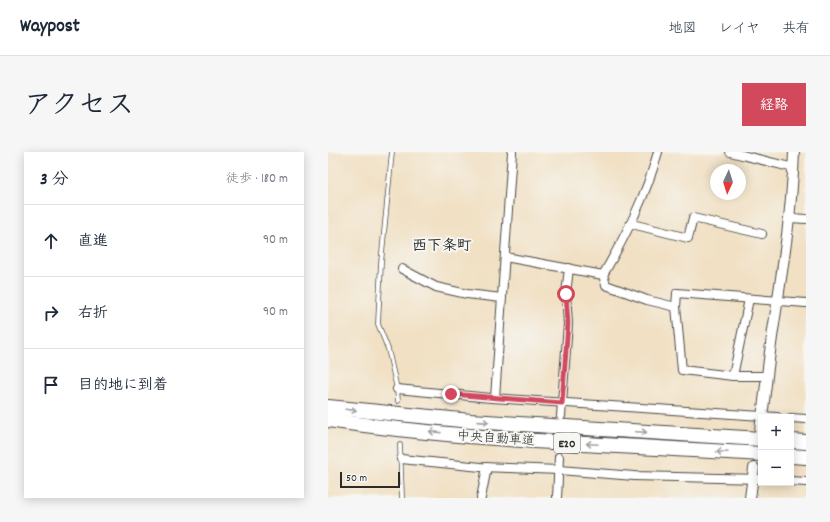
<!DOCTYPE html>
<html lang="ja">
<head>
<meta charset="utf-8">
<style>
  body { margin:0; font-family:Dekko,"Klee One",sans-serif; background:#f6f6f7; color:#1f2937 }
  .controls { position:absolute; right:12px; bottom:12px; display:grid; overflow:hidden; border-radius:0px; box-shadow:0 2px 10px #0003 }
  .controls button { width:36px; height:36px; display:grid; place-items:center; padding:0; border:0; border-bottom:1px solid #e0e1e3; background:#fff; color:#1f2937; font:20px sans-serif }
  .compass { position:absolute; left:382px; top:12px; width:36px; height:36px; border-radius:50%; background:#fff; box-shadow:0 2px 10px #0003; rotate:184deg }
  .scale { position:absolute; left:12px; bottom:10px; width:60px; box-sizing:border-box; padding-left:4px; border:2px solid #2b2b2b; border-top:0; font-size:11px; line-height:14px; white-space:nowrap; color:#2b2b2b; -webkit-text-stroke:3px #f6f6f2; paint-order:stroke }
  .stop { position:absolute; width:12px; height:12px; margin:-9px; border:3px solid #d1495b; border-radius:50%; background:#fff }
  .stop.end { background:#d1495b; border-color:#fff; box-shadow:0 1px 4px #0008 }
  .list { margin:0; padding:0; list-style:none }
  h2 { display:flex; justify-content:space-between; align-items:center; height:52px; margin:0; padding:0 16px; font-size:17px }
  h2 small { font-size:13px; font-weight:400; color:#747a83 }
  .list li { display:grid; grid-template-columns:26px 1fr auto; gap:12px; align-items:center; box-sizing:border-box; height:72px; padding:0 16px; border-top:1px solid #e0e1e3 }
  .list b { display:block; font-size:15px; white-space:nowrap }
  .list em { font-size:13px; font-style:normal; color:#747a83 }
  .icon { flex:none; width:22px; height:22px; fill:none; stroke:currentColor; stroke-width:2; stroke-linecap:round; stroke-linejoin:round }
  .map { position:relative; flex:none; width:478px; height:346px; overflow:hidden; border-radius:0px }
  header { display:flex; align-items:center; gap:24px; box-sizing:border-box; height:56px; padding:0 20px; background:#fff; border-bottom:1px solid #e0e1e3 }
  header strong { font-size:19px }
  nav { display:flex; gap:22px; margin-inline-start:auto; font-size:14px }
  .intro { display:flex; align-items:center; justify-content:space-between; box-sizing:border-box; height:96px; padding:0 24px }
  h1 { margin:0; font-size:28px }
  .button { padding:10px 18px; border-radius:0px; background:#d1495b; color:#fff; font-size:14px; font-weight:700 }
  main { display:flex; gap:24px; padding:0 24px }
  aside { flex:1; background:#fff; border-radius:0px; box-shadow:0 2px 10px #0003 }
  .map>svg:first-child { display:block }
</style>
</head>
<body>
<header>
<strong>Waypost</strong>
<nav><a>地図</a><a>レイヤ</a><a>共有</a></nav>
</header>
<div class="intro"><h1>アクセス</h1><a class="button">経路</a></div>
<main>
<aside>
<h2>3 分<small>徒歩 · 180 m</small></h2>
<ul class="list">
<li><svg class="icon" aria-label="ahead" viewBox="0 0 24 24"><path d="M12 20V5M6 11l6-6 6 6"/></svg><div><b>直進</b></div><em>90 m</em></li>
<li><svg class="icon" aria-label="right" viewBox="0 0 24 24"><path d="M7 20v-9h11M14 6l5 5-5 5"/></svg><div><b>右折</b></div><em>90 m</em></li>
<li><svg class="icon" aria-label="arrive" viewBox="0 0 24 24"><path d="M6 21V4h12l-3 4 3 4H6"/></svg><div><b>目的地に到着</b></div></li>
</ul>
</aside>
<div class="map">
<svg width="478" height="346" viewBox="0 0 478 346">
  <rect width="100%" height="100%" fill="#f6f6f2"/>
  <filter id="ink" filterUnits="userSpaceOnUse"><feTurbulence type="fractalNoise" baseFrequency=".025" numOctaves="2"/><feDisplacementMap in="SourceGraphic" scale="8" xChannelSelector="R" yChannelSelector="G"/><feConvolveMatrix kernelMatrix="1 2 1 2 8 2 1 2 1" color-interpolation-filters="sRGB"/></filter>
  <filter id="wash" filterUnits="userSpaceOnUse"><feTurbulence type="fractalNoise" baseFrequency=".012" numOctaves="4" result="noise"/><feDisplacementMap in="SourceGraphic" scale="16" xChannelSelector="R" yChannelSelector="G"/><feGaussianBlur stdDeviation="0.9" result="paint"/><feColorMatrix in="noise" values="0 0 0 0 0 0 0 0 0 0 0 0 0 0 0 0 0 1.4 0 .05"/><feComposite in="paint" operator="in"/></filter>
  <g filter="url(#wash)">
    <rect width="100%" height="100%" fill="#f1e0c3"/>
  </g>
  <g filter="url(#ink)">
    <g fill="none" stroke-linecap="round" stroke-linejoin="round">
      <defs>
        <g id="service">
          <path d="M64 0 53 111 50 172 60 197 69 237 70 249"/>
          <path d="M72 293 74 346"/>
        </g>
        <g id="minor">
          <path d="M402 0 466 16"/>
          <path d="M462 66 478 67"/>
          <path d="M304 72 360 86 365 66 434 82"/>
          <path d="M177 105 275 123 278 133 319 148 348 155"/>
          <path d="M74 117 108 135 139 142 174 146"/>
          <path d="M275 123C298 83 318 44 330 0"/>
          <path d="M405 224 421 147"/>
          <path d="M439 224H405L354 218 348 155 349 141 478 151"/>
          <path d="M69 237 163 246 449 265"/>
          <path d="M167 246 184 0"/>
          <path d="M233 264 240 172 238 142 241 116"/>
          <path d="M463 266 478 267"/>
          <path d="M73 307 153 315 231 318 306 324 433 327"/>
          <path d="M463 329 478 330"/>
          <path d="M153 346 159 315"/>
          <path d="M229 346 231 305"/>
        </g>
        <g id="tertiary">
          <path d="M434 265C438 234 441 203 446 172 455 114 464 58 466 0"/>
          <path d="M432 279 433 270"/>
          <path d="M422 346 426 316"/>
        </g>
        <g id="motorway">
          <path d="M0 255 143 269 433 287"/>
          <path d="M0 268C143 289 289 293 433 302"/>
          <path d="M463 289 478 290"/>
          <path d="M463 304 478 305"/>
        </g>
      </defs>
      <use href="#service" stroke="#494642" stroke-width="5.5"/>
      <use href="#minor" stroke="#494642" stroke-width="10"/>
      <use href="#tertiary" stroke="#494642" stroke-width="12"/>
      <use href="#motorway" stroke="#494642" stroke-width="16"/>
      <use href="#service" stroke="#fff" stroke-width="4"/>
      <use href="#minor" stroke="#fff" stroke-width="8"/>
      <use href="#tertiary" stroke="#fff" stroke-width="10"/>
      <use href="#motorway" stroke="#fff" stroke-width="14"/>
    </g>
    <defs><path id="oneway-shaft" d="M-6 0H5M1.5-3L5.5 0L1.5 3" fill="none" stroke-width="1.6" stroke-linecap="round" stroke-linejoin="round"/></defs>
    <g stroke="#a0a0a0">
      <use href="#oneway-shaft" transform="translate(23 258) rotate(7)"/>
      <use href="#oneway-shaft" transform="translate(155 270) rotate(4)"/>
      <use href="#oneway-shaft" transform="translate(107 280) rotate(-174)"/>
      <use href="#oneway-shaft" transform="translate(313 280) rotate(3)"/>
      <use href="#oneway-shaft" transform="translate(264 292) rotate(-177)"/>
      <use href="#oneway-shaft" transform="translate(394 300) rotate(-177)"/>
    </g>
  </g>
  <g fill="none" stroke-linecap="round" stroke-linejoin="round" filter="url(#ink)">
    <path stroke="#d1495b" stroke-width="5" d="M123 242 234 251 240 172 238 142"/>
  </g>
  <g text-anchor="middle" stroke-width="4" stroke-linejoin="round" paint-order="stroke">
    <rect fill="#f6f6f2" stroke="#686867" stroke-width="1" x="226" y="281" width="26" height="20" rx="3"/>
    <g font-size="12" font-weight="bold" fill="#2b2b2b">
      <text x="239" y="295">E20</text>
    </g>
    <g font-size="13" fill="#2b2b2b" stroke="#f6f6f2">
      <text transform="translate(168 285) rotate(4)" y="5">中央自動車道</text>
    </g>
    <g font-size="15" font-weight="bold" fill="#2b2b2b" stroke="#f6f6f2">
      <text x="114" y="98">西下条町</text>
    </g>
  </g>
</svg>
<div class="controls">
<button>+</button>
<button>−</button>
</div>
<svg class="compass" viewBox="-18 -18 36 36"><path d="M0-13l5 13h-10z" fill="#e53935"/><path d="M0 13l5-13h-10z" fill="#747a83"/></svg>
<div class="scale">50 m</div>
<div class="stop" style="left:238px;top:142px"></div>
<div class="stop end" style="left:123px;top:242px"></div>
</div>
</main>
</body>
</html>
